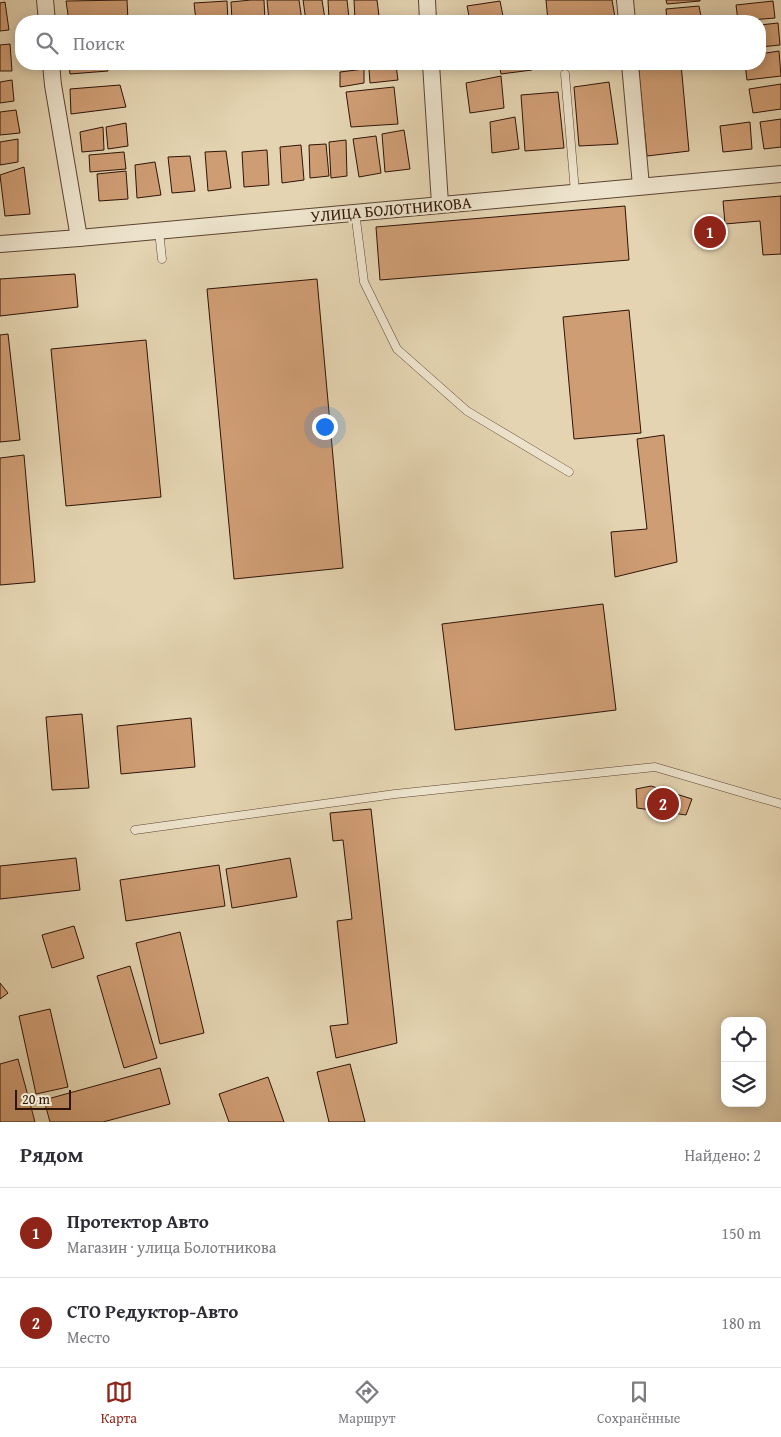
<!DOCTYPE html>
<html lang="ru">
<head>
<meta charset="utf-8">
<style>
  body { margin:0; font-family:"Gentium Book Plus",serif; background:#f2f2f3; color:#2b2b33 }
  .controls { position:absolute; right:15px; bottom:15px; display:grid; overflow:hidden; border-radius:10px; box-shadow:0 2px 12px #0003 }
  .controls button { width:45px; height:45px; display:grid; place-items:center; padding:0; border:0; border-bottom:1px solid #e1e1e2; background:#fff; color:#2b2b33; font:25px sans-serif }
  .scale { position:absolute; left:15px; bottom:12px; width:56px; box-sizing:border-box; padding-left:5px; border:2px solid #2e1407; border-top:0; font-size:14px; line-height:18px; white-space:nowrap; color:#2e1407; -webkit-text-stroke:4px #ede3cc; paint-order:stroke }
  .you { position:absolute; left:324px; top:426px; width:18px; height:18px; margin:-12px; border:4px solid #fff; border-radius:50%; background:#1a73e8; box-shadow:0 0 0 8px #1a73e833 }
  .badge { display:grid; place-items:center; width:32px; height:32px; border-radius:50%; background:#8f2418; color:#fff; font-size:16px; font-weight:700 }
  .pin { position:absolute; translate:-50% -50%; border:2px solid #fff; box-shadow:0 1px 5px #0006 }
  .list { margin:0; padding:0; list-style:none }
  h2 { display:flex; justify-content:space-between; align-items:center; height:65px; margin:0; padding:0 20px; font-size:21px }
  h2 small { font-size:16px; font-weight:400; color:#7c7c81 }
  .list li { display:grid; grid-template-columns:32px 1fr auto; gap:15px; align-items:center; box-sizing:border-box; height:90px; padding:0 20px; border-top:1px solid #e1e1e2 }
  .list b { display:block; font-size:19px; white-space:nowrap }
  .list p { margin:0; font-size:16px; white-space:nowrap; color:#7c7c81 }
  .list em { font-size:16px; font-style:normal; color:#7c7c81 }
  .icon { flex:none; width:28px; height:28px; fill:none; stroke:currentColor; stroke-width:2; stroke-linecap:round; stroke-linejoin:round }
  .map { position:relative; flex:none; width:781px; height:1122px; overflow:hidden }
  .search { position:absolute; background:#fff; box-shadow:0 2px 12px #0003; left:15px; right:15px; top:15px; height:55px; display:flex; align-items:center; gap:12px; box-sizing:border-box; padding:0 18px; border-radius:20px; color:#7c7c81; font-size:19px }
  .sheet { height:245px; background:#fff }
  nav { display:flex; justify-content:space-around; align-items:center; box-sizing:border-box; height:70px; border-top:1px solid #e1e1e2; background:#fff; font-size:14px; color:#7c7c81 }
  nav a { display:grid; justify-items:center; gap:2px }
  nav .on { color:#8f2418 }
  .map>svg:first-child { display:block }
</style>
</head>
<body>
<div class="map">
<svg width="781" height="1122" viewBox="0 0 781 1122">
  <rect width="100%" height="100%" fill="#e4d4b1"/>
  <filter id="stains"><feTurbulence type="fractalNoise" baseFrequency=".004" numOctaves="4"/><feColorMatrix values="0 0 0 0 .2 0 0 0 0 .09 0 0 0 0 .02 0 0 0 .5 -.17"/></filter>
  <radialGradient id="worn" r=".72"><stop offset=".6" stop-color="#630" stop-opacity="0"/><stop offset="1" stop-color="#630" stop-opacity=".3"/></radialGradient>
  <g fill="#cf9d74" stroke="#2e1407">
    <path d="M127 0 128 21H69L66 1Z"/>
    <path d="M251 0H264L265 21H232L231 2Z"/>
    <path d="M267 0H299L302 21H269Z"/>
    <path d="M303 0H322L325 19 306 21Z"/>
    <path d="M328 0H347L349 18 329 21Z"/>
    <path d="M354 0H377L379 16 355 19Z"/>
    <path d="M546 0H612L615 17 579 21H548Z"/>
    <path d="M666 0H700V1L667 4Z"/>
    <path d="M227 1 228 21H196L194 3Z"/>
    <path d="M500 1 504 21H470L467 6Z"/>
    <path d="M773 1 775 18 738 21 736 5Z"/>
    <path d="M5 2 9 30 0 31V3Z"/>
    <path d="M699 6 702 21H667L666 9Z"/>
    <path d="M778 23 780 45 760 47V25Z"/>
    <path d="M10 44 12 71H0V45Z"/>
    <path d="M779 51 781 76 747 80 745 64H760V54Z"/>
    <path d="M69 64H107L108 71 70 74Z"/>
    <path d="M499 64H532V70L501 74Z"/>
    <path d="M638 64H681L689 151 647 156Z"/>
    <path d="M396 65 398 80 370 83 369 69Z"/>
    <path d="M364 69V83L340 87V72Z"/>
    <path d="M501 76 504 108 470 113 466 83Z"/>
    <path d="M12 80 14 101 0 103V82Z"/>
    <path d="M609 82 618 144 579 146 574 87Z"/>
    <path d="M781 84V109L753 113 749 89Z"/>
    <path d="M120 85 126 107 71 114 70 89Z"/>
    <path d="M394 87 398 124 351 127 346 92Z"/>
    <path d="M558 92 564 148 525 151 521 95Z"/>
    <path d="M16 110 20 133 0 135V112Z"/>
    <path d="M515 117 519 149 492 153 490 122Z"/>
    <path d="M781 119V147L764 149 760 122Z"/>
    <path d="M750 122 752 149 723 152 720 126Z"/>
    <path d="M126 123 128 146 108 149 106 127Z"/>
    <path d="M103 127 104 150 82 152 80 132Z"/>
    <path d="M404 130 410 169 385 172 382 134Z"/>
    <path d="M376 136 381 173 359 177 353 139Z"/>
    <path d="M18 139V162L0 165V142Z"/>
    <path d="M346 140 347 176 331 178 329 142Z"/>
    <path d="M326 144 329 176 310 178 309 145Z"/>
    <path d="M301 145 304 180 282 183 280 147Z"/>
    <path d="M267 150 269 185 244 187 242 152Z"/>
    <path d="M226 151 231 188 208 191 205 152Z"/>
    <path d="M124 152 126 169 90 172 89 155Z"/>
    <path d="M190 156 195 191 172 193 168 157Z"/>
    <path d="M155 162 161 195 137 198 135 165Z"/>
    <path d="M24 167 30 214 5 216 0 175Z"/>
    <path d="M126 171 128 199 99 201 97 174Z"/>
    <path d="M781 196V254L763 255 760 221 725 224 723 201Z"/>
    <path d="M625 206 629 260 380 280 376 227Z"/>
    <path d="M75 274 78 307 0 316V279Z"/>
    <path d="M317 279 343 568 234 579 207 289Z"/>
    <path d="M629 310 641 433 574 439 563 317Z"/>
    <path d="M8 334 20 440 0 442V335Z"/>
    <path d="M146 340 161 497 66 506 51 349Z"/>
    <path d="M664 435 677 562 615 577 611 532 647 529 637 439Z"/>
    <path d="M24 455 35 582 0 585V458Z"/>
    <path d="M603 604 616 710 455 730 442 624Z"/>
    <path d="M82 714 89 788 52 790 46 717Z"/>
    <path d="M191 718 195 767 121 774 117 726Z"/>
    <path d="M651 786 692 799 686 815 637 808 636 789Z"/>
    <path d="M371 809 397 1043 336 1058 330 1026 348 1024 337 921 352 919 343 840 333 841 330 813Z"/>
    <path d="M76 858 80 890 0 899V866Z"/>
    <path d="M290 858 297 897 232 908 226 869Z"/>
    <path d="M219 865 225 906 126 921 120 880Z"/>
    <path d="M74 926 84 958 52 968 42 935Z"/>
    <path d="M180 932 204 1033 160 1044 136 943Z"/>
    <path d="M130 966 157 1058 124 1068 97 976Z"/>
    <path d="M0 983 8 993 0 999Z"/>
    <path d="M50 1009 68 1087 36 1094 19 1016Z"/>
    <path d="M18 1059 35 1122H0V1064Z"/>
    <path d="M350 1064 365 1122H329L317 1072Z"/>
    <path d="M160 1068 170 1104 103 1122H50L44 1100Z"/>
    <path d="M268 1077 284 1122H229L219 1094Z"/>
  </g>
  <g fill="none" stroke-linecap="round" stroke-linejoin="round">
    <defs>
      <g id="lane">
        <path d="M565 74 575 192"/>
        <path d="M355 212 364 282 397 349 467 411 569 472"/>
        <path d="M159 231 162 259"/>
        <path d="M135 830 395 794 655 767 781 804"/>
      </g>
      <g id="street">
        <path d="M45 0 47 21"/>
        <path d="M427 0 428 21"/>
        <path d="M625 0 627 21"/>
        <path d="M51 64 53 85 79 238"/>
        <path d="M431 64 440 204"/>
        <path d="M630 64 641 186"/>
        <path d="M0 244 79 238 781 174"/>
      </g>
    </defs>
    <use href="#lane" stroke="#5c4432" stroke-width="9"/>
    <use href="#street" stroke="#5c4432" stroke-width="18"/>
    <use href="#lane" stroke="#ede3cc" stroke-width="8"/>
    <use href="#street" stroke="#ede3cc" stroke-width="16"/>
  </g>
  <g text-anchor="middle" stroke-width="4.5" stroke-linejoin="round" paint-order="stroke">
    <g font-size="16" fill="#2e1407" stroke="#ede3cc">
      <text transform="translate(391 209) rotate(-5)" y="6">УЛИЦА БОЛОТНИКОВА</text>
    </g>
  </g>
  <rect width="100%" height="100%" filter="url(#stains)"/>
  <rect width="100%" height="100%" fill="url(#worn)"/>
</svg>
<div class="controls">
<button><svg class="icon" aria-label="locate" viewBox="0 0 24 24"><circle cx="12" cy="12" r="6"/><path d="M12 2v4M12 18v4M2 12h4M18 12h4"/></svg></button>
<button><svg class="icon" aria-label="layers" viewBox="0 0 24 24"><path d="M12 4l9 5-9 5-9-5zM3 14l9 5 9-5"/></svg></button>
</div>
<div class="scale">20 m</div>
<div class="you"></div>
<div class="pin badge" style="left:710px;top:232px">1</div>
<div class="pin badge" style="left:663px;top:804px">2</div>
<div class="search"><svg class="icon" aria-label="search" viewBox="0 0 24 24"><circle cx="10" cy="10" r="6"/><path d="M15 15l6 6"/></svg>Поиск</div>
</div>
<section class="sheet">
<h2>Рядом<small>Найдено: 2</small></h2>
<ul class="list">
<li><span class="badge">1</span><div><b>Протектор Авто</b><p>Магазин · улица Болотникова</p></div><em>150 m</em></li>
<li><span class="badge">2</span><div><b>СТО Редуктор-Авто</b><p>Место</p></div><em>180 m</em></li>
</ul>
</section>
<nav>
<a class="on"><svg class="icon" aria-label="map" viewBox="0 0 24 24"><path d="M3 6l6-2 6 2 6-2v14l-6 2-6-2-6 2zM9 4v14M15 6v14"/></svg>Карта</a>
<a><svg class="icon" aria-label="directions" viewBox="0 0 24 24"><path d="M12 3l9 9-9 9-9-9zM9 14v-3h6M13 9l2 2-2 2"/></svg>Маршрут</a>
<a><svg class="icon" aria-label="saved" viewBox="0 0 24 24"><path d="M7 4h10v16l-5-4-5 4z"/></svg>Сохранённые</a>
</nav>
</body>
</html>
